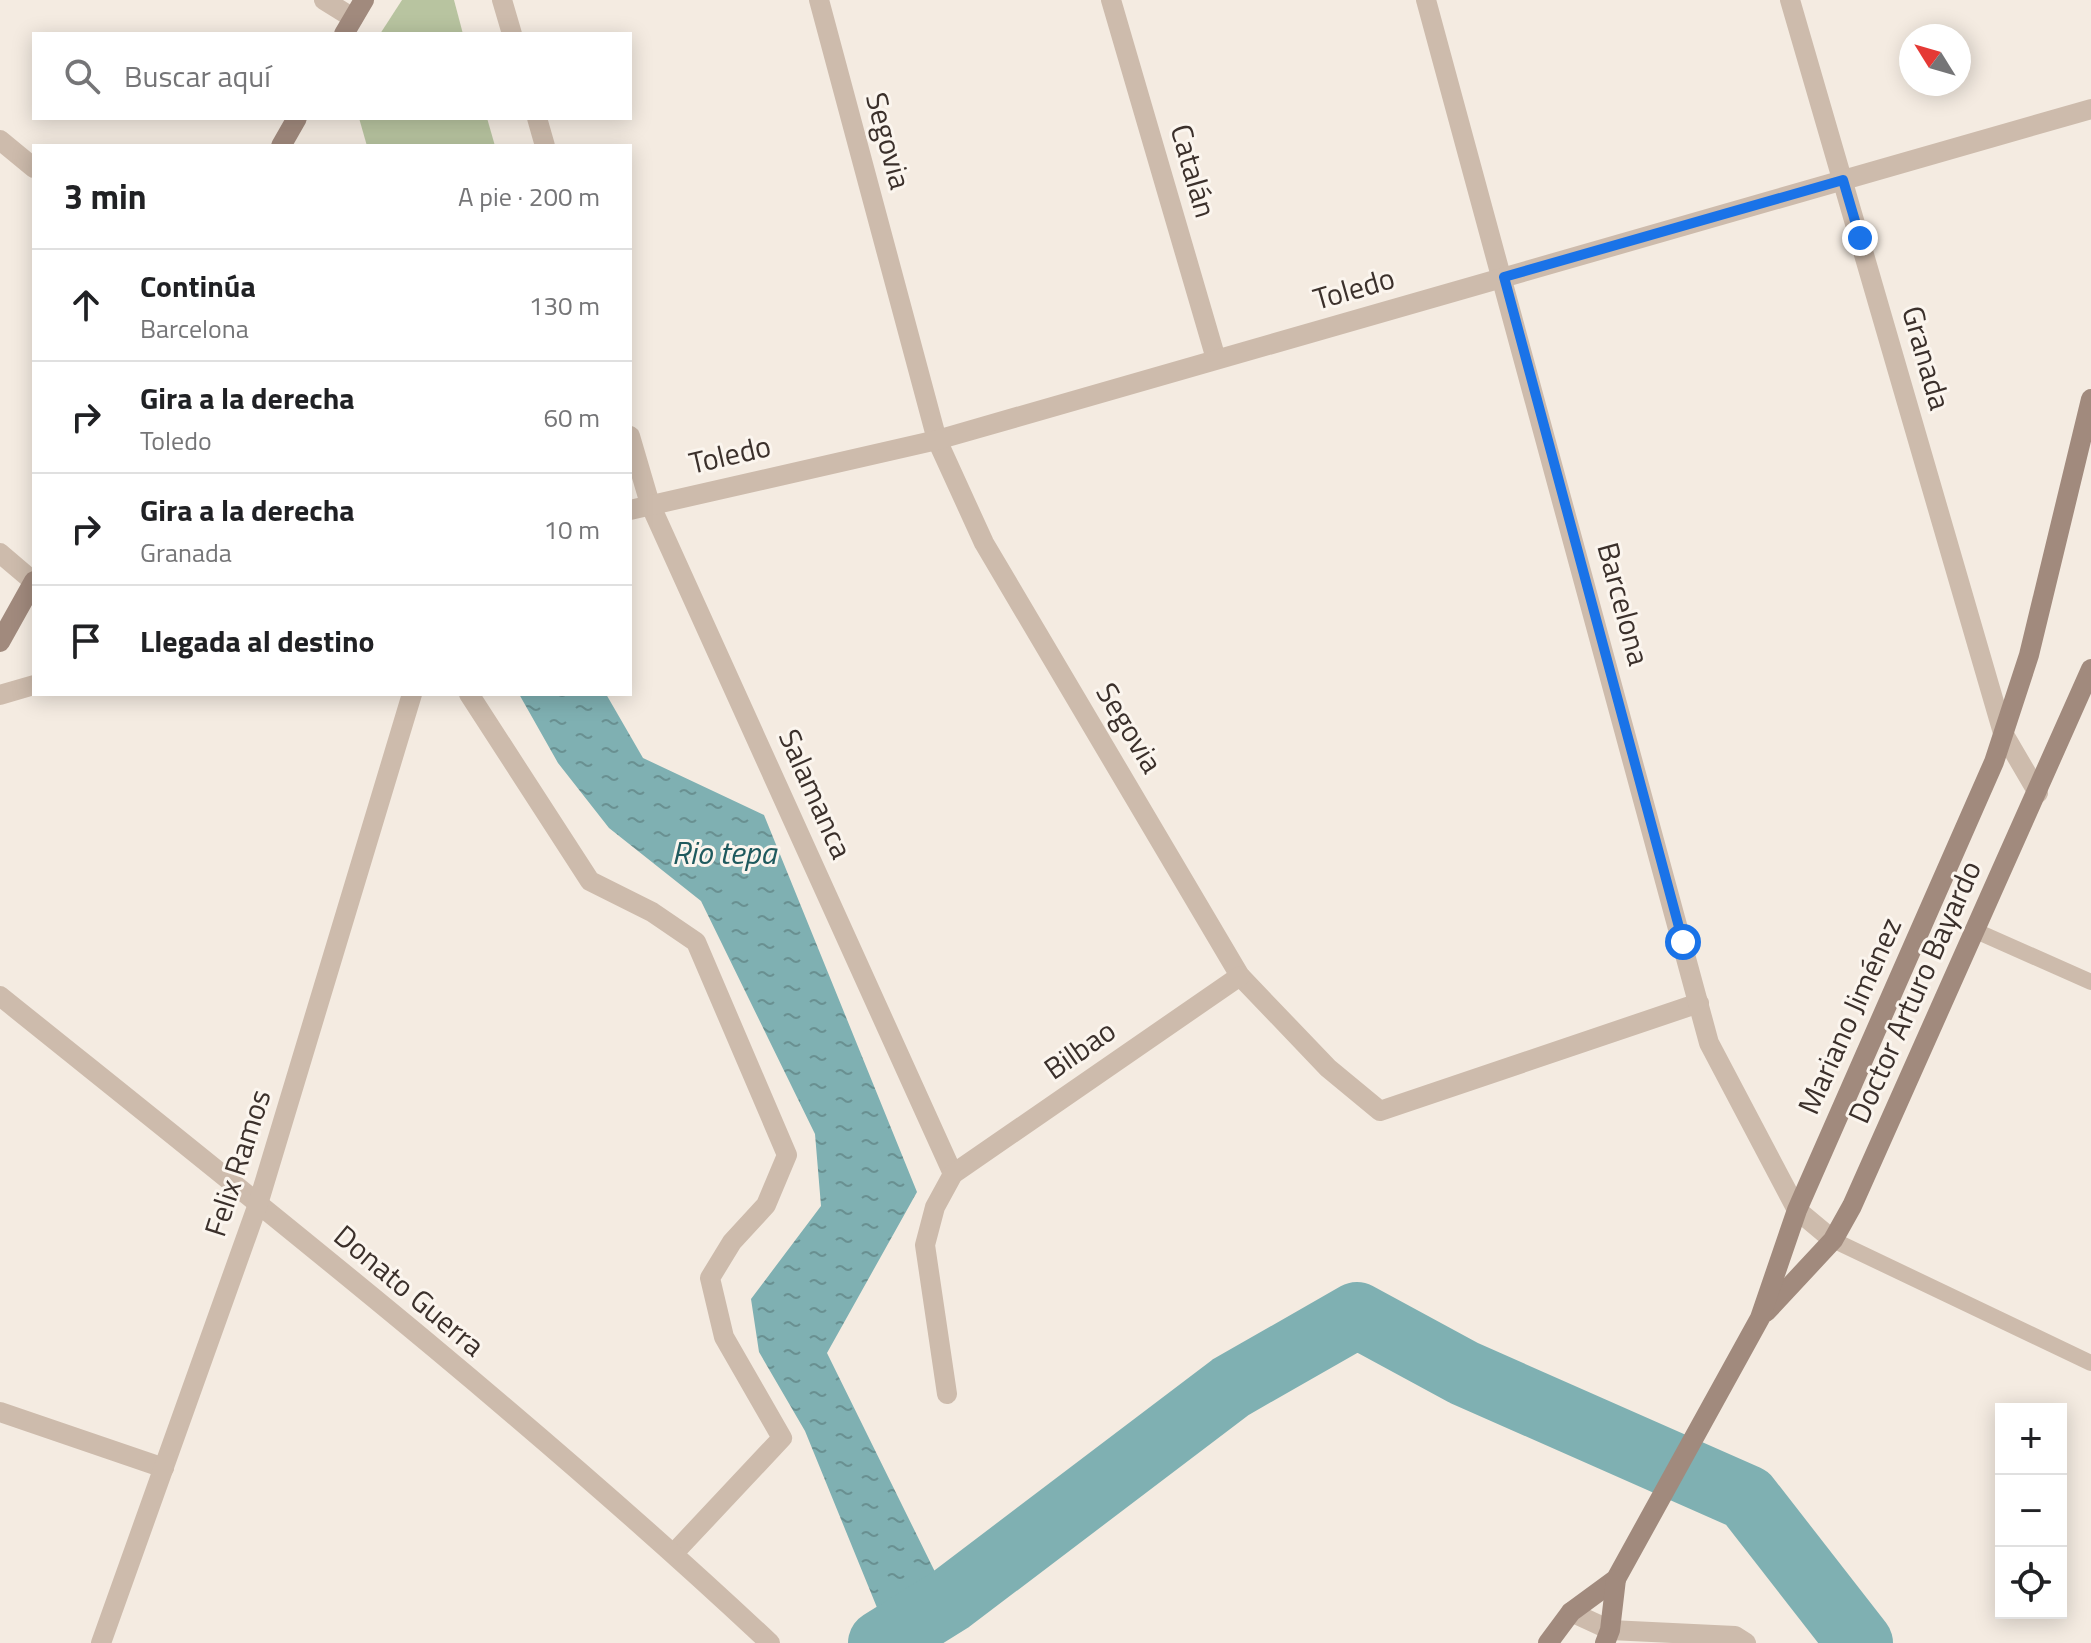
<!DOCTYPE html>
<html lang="es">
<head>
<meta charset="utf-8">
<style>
  body { margin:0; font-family:"Titillium Web",sans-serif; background:#f2f2f2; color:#202124 }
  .controls { position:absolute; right:24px; bottom:24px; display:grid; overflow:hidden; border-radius:0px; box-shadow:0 4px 20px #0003 }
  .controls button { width:72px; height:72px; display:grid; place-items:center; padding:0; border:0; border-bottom:2px solid #e0e0e0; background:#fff; color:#202124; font:40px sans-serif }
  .compass { position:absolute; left:1899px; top:24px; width:72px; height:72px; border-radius:50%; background:#fff; box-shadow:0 4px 20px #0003; rotate:307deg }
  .stop { position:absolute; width:24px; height:24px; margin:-18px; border:6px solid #1a73e8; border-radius:50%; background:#fff }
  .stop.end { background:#1a73e8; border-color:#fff; box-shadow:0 2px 8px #0008 }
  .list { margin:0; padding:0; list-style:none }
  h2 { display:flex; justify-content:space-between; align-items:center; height:104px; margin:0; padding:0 32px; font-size:34px }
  h2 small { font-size:26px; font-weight:400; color:#757577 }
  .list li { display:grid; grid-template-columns:52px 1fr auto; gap:24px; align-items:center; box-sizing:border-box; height:112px; padding:0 32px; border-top:2px solid #e0e0e0 }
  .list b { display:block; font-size:30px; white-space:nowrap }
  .list p { margin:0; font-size:26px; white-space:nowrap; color:#757577 }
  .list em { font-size:26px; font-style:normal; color:#757577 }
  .icon { flex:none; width:44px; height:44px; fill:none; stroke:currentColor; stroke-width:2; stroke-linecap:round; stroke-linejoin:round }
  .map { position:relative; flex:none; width:2091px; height:1643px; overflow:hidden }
  .search { position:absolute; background:#fff; box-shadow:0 4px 20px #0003; left:32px; top:32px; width:600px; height:88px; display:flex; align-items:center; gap:20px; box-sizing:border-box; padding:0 28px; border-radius:0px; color:#757577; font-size:30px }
  .panel { position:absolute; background:#fff; box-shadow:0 4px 20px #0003; left:32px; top:144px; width:600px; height:552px; border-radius:0px }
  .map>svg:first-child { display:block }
</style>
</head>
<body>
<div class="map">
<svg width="2091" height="1643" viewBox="0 0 2091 1643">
  <defs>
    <pattern id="water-ripples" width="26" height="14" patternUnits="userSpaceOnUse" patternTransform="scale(2)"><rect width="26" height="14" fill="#7fb0b2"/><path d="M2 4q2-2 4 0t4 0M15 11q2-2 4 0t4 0" fill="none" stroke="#699091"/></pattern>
  </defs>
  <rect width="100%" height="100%" fill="#f4ebe1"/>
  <g fill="#b8c4a0">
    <path d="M402 0H454L463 34H380Z"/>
    <path d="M359 118H487L495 146H367Z"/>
  </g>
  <path fill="url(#water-ripples)" d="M519 694H606L643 758 764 815 917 1192 827 1353 940 1582 878 1610 805 1431 759 1352 751 1299 821 1206 815 1134 701 901 609 828 558 763Z"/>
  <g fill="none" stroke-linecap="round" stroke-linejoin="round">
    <path stroke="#7fb0b2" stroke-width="66" d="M881 1643 950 1600 1231 1387 1357 1315 1464 1373 1747 1498 1860 1643"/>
    <g stroke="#cdbbac" stroke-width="16">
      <path d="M1976 931 2091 982"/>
      <path d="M1833 1240 2091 1363"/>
    </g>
    <g stroke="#cdbbac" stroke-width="20">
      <path d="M324 0 353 18"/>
      <path d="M502 0 512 34"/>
      <path d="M819 0 937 440 984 543 1240 976 1328 1068 1380 1111 1699 1003"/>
      <path d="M1111 0 1216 359"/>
      <path d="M1426 0 1709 1043 1797 1210 1833 1240"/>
      <path d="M1790 0 2003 733 2038 793"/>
      <path d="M537 118 545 146"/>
      <path d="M0 140 34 168"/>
      <path d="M630 436 650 504 953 1174"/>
      <path d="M630 510 937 440 2091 109"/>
      <path d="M0 553 34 582"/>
      <path d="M469 694 590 881 652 912 696 942 787 1155 766 1205 732 1242 710 1278 724 1337 782 1438 674 1553"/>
      <path d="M0 695 34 685"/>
      <path d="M0 996C260 1205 527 1415 770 1643"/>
      <path d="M947 1394 925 1245 935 1207 953 1174 1240 976"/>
      <path d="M0 1412 164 1468"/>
      <path d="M1571 1612 1610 1630 1735 1636 1746 1643"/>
      <path d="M101 1643 258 1204 412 694"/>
    </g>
    <g stroke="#a18a7d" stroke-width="20">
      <path d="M344 34 364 0"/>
      <path d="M281 146 297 118"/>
      <path d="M0 642 34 581"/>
      <path d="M1766 1312 1833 1240 1852 1206 2091 669"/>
      <path d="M1548 1643 1571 1612 1616 1579 1760 1318 1797 1210 1994 762 2029 655 2091 399"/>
      <path d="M1605 1643 1610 1630 1616 1579"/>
    </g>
  </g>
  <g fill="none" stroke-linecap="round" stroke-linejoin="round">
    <path stroke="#1a73e8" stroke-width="10" d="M1683 942 1504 277 1843 180 1860 238"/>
  </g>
  <g text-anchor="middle" stroke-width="6" stroke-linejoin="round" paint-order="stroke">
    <g font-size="30" fill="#3b302b" stroke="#fbf5ee">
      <text transform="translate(888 141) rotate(75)" y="10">Segovia</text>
      <text transform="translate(1193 171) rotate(74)" y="10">Catalán</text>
      <text transform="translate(1354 289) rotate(-16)" y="10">Toledo</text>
      <text transform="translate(1926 358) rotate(74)" y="10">Granada</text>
      <text transform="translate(730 455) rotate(-13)" y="10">Toledo</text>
      <text transform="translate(1623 604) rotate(75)" y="10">Barcelona</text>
      <text transform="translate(1129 728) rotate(59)" y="10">Segovia</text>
      <text transform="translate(815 794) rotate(66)" y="10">Salamanca</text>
      <text transform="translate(1915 992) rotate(-66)" y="10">Doctor Arturo Bayardo</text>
      <text transform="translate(1850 1016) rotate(-66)" y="10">Mariano Jiménez</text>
      <text transform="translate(1080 1050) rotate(-35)" y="10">Bilbao</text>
      <text transform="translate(238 1163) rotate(-72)" y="10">Felix Ramos</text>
      <text transform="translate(409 1291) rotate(40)" y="10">Donato Guerra</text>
    </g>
    <g font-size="32" font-style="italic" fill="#1f5a5e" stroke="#fbf5ee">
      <text x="724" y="864">Rio tepa</text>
    </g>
  </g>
</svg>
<div class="controls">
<button>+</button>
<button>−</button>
<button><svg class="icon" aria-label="locate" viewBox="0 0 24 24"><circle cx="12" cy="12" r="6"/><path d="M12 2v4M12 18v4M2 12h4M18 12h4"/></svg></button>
</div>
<svg class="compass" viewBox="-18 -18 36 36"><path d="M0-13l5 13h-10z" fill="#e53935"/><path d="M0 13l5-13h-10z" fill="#757577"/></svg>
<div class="stop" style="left:1683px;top:942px"></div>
<div class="stop end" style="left:1860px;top:238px"></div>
<div class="search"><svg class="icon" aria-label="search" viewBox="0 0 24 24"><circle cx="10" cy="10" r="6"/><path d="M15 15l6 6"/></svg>Buscar aquí</div>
<section class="panel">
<h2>3 min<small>A pie · 200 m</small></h2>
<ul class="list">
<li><svg class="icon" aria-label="ahead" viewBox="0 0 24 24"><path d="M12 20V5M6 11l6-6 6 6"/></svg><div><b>Continúa</b><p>Barcelona</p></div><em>130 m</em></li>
<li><svg class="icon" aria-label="right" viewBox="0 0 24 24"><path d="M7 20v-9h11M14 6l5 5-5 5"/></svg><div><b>Gira a la derecha</b><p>Toledo</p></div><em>60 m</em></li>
<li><svg class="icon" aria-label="right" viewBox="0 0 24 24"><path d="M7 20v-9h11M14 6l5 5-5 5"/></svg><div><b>Gira a la derecha</b><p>Granada</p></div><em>10 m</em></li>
<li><svg class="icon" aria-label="arrive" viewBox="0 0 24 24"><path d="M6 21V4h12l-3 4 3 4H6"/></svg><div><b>Llegada al destino</b></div></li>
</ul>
</section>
</div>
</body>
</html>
